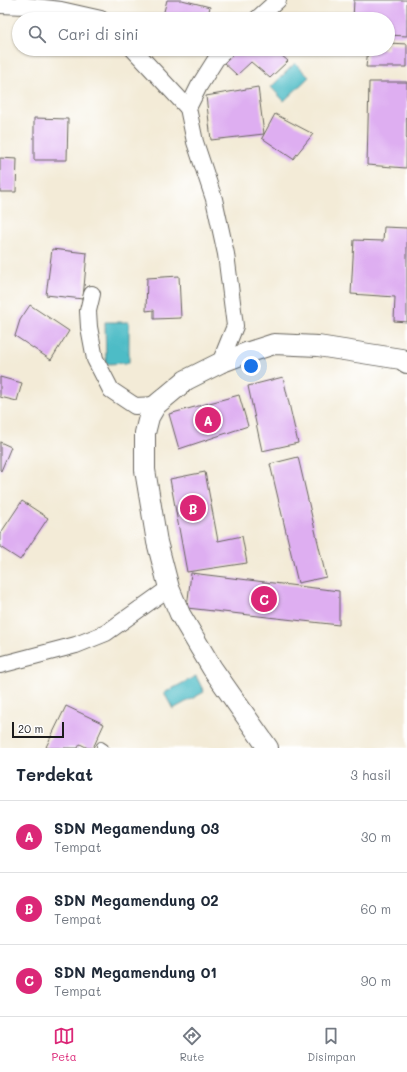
<!DOCTYPE html>
<html lang="id">
<head>
<meta charset="utf-8">
<style>
  body { margin:0; font-family:Mali,sans-serif; background:#f2f2f3; color:#1f2937 }
  .scale { position:absolute; left:12px; bottom:10px; width:52px; box-sizing:border-box; padding-left:4px; border:2px solid #1c1c1c; border-top:0; font-size:11px; line-height:14px; white-space:nowrap; color:#1c1c1c; -webkit-text-stroke:3px #fff; paint-order:stroke }
  .you { position:absolute; left:251px; top:366px; width:14px; height:14px; margin:-10px; border:3px solid #fff; border-radius:50%; background:#1a73e8; box-shadow:0 0 0 6px #1a73e833 }
  .badge { display:grid; place-items:center; width:26px; height:26px; border-radius:50%; background:#db2777; color:#fff; font-size:13px; font-weight:700 }
  .pin { position:absolute; translate:-50% -50%; border:2px solid #fff; box-shadow:0 1px 4px #0006 }
  .list { margin:0; padding:0; list-style:none }
  h2 { display:flex; justify-content:space-between; align-items:center; height:52px; margin:0; padding:0 16px; font-size:17px }
  h2 small { font-size:13px; font-weight:400; color:#747a83 }
  .list li { display:grid; grid-template-columns:26px 1fr auto; gap:12px; align-items:center; box-sizing:border-box; height:72px; padding:0 16px; border-top:1px solid #e0e1e3 }
  .list b { display:block; font-size:15px; white-space:nowrap }
  .list p { margin:0; font-size:13px; white-space:nowrap; color:#747a83 }
  .list em { font-size:13px; font-style:normal; color:#747a83 }
  .icon { flex:none; width:22px; height:22px; fill:none; stroke:currentColor; stroke-width:2; stroke-linecap:round; stroke-linejoin:round }
  .map { position:relative; flex:none; width:407px; height:748px; overflow:hidden }
  .search { position:absolute; background:#fff; box-shadow:0 1px 3px #0004; left:12px; right:12px; top:12px; height:44px; display:flex; align-items:center; gap:10px; box-sizing:border-box; padding:0 14px; border-radius:22px; color:#747a83; font-size:15px }
  .sheet { height:268px; background:#fff }
  nav { display:flex; justify-content:space-around; align-items:center; box-sizing:border-box; height:56px; border-top:1px solid #e0e1e3; background:#fff; font-size:11px; color:#747a83 }
  nav a { display:grid; justify-items:center; gap:2px }
  nav .on { color:#db2777 }
  .map>svg:first-child { display:block }
</style>
</head>
<body>
<div class="map">
<svg width="407" height="748" viewBox="0 0 407 748">
  <rect width="100%" height="100%" fill="#fff"/>
  <filter id="ink" filterUnits="userSpaceOnUse"><feTurbulence type="fractalNoise" baseFrequency=".025" numOctaves="2"/><feDisplacementMap in="SourceGraphic" scale="8" xChannelSelector="R" yChannelSelector="G"/><feConvolveMatrix kernelMatrix="1 2 1 2 8 2 1 2 1" color-interpolation-filters="sRGB"/></filter>
  <filter id="wash" filterUnits="userSpaceOnUse"><feTurbulence type="fractalNoise" baseFrequency=".012" numOctaves="4" result="noise"/><feDisplacementMap in="SourceGraphic" scale="16" xChannelSelector="R" yChannelSelector="G"/><feGaussianBlur stdDeviation="0.9" result="paint"/><feColorMatrix in="noise" values="0 0 0 0 0 0 0 0 0 0 0 0 0 0 0 0 0 1.4 0 .05"/><feComposite in="paint" operator="in"/></filter>
  <g filter="url(#wash)">
    <rect width="100%" height="100%" fill="#f3ebd7"/>
    <g fill="#4ebcc6" stroke="#356c71">
      <path d="M295 63 309 77 284 101 271 87Z"/>
      <path d="M105 322H129V363L106 364Z"/>
      <path d="M196 676 204 692 173 709 164 693Z"/>
    </g>
    <g id="blocks">
      <g fill="#deaef1">
        <path d="M167 0H182L210 7 207 19H162Z"/>
        <path d="M354 0H407V36L388 35V19H353Z"/>
        <path d="M388 43 407 44V67H366L368 49H388Z"/>
        <path d="M237 49H274L288 61 270 78 251 62 237 75 223 62Z"/>
        <path d="M369 82H407L406 168 367 165Z"/>
        <path d="M258 87 264 134 211 140 206 96Z"/>
        <path d="M275 114 313 134 293 159 262 138Z"/>
        <path d="M34 118 68 119 67 160H34Z"/>
        <path d="M0 158 17 159 16 192H0Z"/>
        <path d="M384 227 407 228V322L394 321 395 297 351 294 354 240 383 241Z"/>
        <path d="M52 249 87 253 83 299 46 295Z"/>
        <path d="M179 276 181 318 154 319V310L146 311 147 278Z"/>
        <path d="M30 305 69 331 51 360 15 336 20 320Z"/>
        <path d="M0 377 22 383 17 401 0 397Z"/>
        <path d="M283 377 298 443 262 451 248 386Z"/>
        <path d="M239 395 248 426 179 449 169 414Z"/>
        <path d="M0 442 11 447 1 471 0 470Z"/>
        <path d="M298 457 326 577 298 583 270 464Z"/>
        <path d="M205 472 218 541 242 536 247 563 187 572 170 479Z"/>
        <path d="M22 501 48 518 20 560 0 547V534Z"/>
        <path d="M191 573 339 591V625L187 608Z"/>
        <path d="M66 706 104 724 93 748H88L80 744 78 748H49L46 747Z"/>
      </g>
    </g>
  </g>
  <g filter="url(#ink)">
    <use href="#blocks" fill-opacity="0" stroke="#67645d" stroke-width="1"/>
    <g fill="none" stroke-linecap="round" stroke-linejoin="round">
      <defs>
        <path id="service" d="M101 746 104 748"/>
        <g id="minor">
          <path d="M0 5 26 6 61 10 101 19"/>
          <path d="M257 19 278 0"/>
          <path d="M133 49 188 108"/>
          <path d="M92 294 88 311 89 327 95 359 111 390 135 406 156 405"/>
          <path d="M220 363 235 326 226 254 214 199 195 142 188 108 199 86 216 59 226 49"/>
          <path d="M0 665 76 645 106 633 169 588"/>
        </g>
        <path id="tertiary" d="M268 748 212 668 180 614 169 588 157 542 145 470V433L149 417 156 405 186 380 220 363 246 353 274 344 318 346 401 359 407 363"/>
      </defs>
      <use href="#service" stroke="#67645d" stroke-width="10"/>
      <use href="#minor" stroke="#67645d" stroke-width="18"/>
      <use href="#tertiary" stroke="#67645d" stroke-width="22"/>
      <use href="#service" stroke="#fff" stroke-width="8"/>
      <use href="#minor" stroke="#fff" stroke-width="16"/>
      <use href="#tertiary" stroke="#fff" stroke-width="20"/>
    </g>
  </g>
</svg>
<div class="scale">20 m</div>
<div class="you"></div>
<div class="pin badge" style="left:208px;top:420px">A</div>
<div class="pin badge" style="left:193px;top:508px">B</div>
<div class="pin badge" style="left:264px;top:599px">C</div>
<div class="search"><svg class="icon" aria-label="search" viewBox="0 0 24 24"><circle cx="10" cy="10" r="6"/><path d="M15 15l6 6"/></svg>Cari di sini</div>
</div>
<section class="sheet">
<h2>Terdekat<small>3 hasil</small></h2>
<ul class="list">
<li><span class="badge">A</span><div><b>SDN Megamendung 03</b><p>Tempat</p></div><em>30 m</em></li>
<li><span class="badge">B</span><div><b>SDN Megamendung 02</b><p>Tempat</p></div><em>60 m</em></li>
<li><span class="badge">C</span><div><b>SDN Megamendung 01</b><p>Tempat</p></div><em>90 m</em></li>
</ul>
</section>
<nav>
<a class="on"><svg class="icon" aria-label="map" viewBox="0 0 24 24"><path d="M3 6l6-2 6 2 6-2v14l-6 2-6-2-6 2zM9 4v14M15 6v14"/></svg>Peta</a>
<a><svg class="icon" aria-label="directions" viewBox="0 0 24 24"><path d="M12 3l9 9-9 9-9-9zM9 14v-3h6M13 9l2 2-2 2"/></svg>Rute</a>
<a><svg class="icon" aria-label="saved" viewBox="0 0 24 24"><path d="M7 4h10v16l-5-4-5 4z"/></svg>Disimpan</a>
</nav>
</body>
</html>
